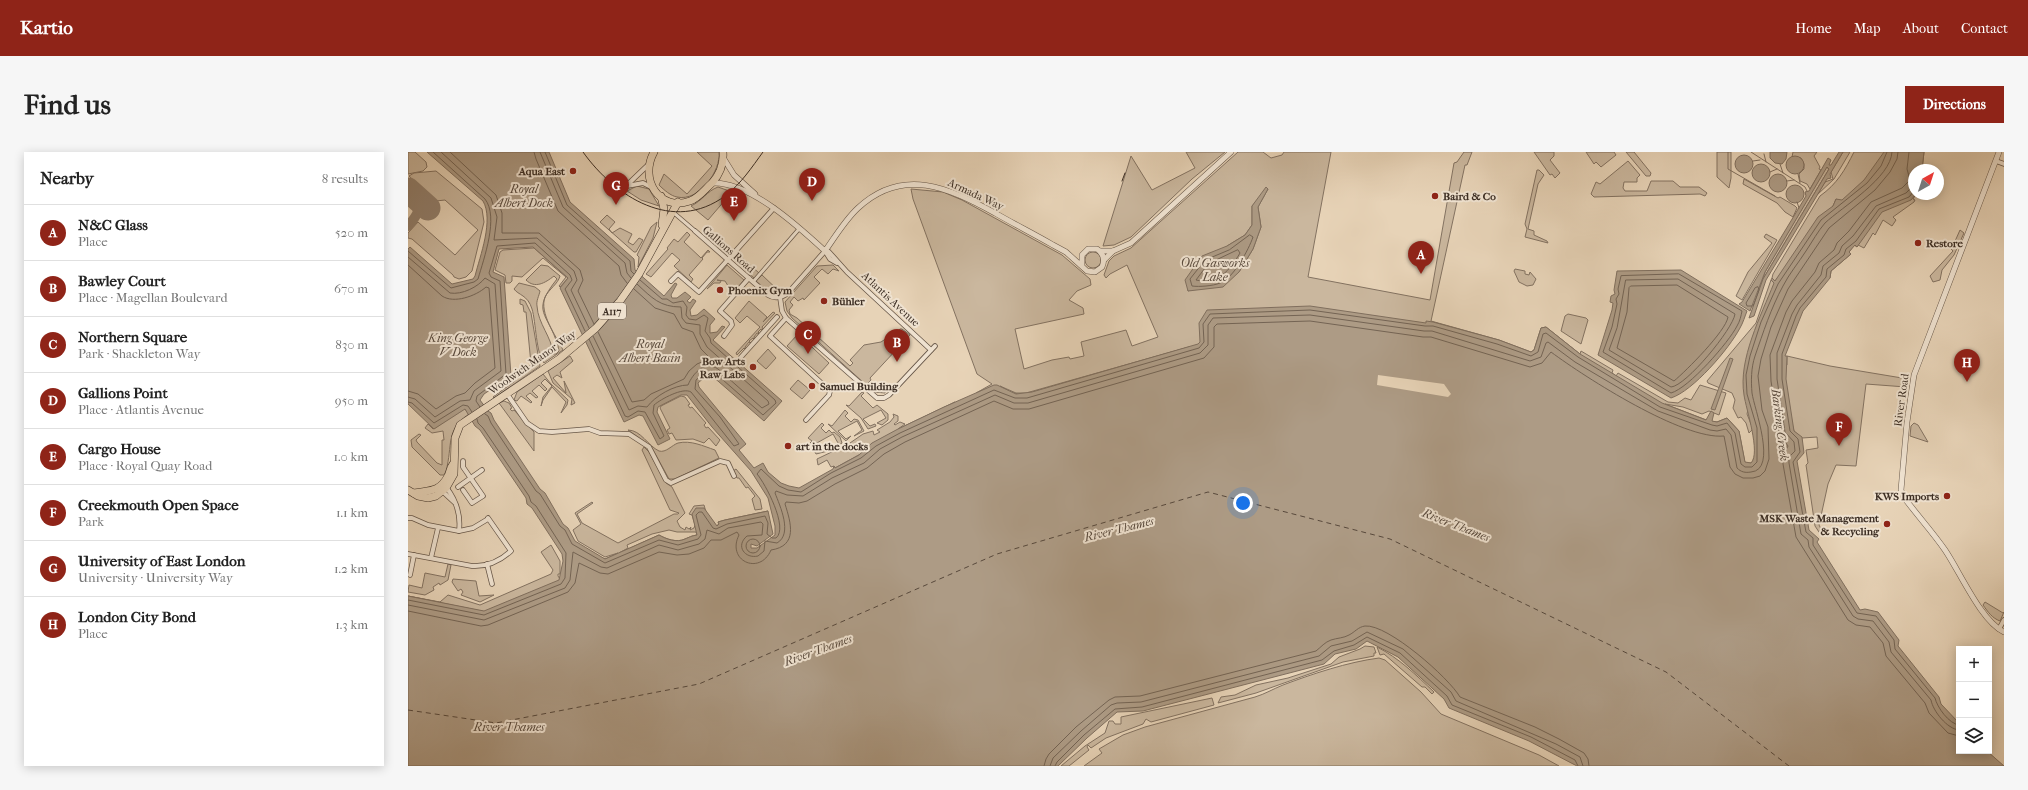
<!DOCTYPE html>
<html lang="en">
<head>
<meta charset="utf-8">
<style>
  body { margin:0; font-family:"IM FELL French Canon",serif; background:#f6f6f6; color:#222 }
  .controls { position:absolute; right:12px; bottom:12px; display:grid; overflow:hidden; border-radius:0px; box-shadow:0 2px 10px #0003 }
  .controls button { width:36px; height:36px; display:grid; place-items:center; padding:0; border:0; border-bottom:1px solid #e0e0e0; background:#fff; color:#222; font:20px sans-serif }
  .compass { position:absolute; left:1500px; top:12px; width:36px; height:36px; border-radius:50%; background:#fff; box-shadow:0 2px 10px #0003; rotate:39deg }
  .you { position:absolute; left:835px; top:351px; width:14px; height:14px; margin:-10px; border:3px solid #fff; border-radius:50%; background:#1a73e8; box-shadow:0 0 0 6px #1a73e833 }
  .badge { display:grid; place-items:center; width:26px; height:26px; border-radius:50%; background:#8f2418; color:#fff; font-size:13px; font-weight:700 }
  .pin { position:absolute; translate:-50% -33px; filter:drop-shadow(0 1px 2px #0008) }
  .pin::after { content:''; position:absolute; top:21px; width:14px; height:12px; background:inherit; clip-path:polygon(0 0,100% 0,50% 100%) }
  .list { margin:0; padding:0; list-style:none }
  h2 { display:flex; justify-content:space-between; align-items:center; height:52px; margin:0; padding:0 16px; font-size:17px }
  h2 small { font-size:13px; font-weight:400; color:#767676 }
  .list li { display:grid; grid-template-columns:26px 1fr auto; gap:12px; align-items:center; box-sizing:border-box; height:56px; padding:0 16px; border-top:1px solid #e0e0e0 }
  .list b { display:block; font-size:15px; white-space:nowrap }
  .list p { margin:0; font-size:13px; white-space:nowrap; color:#767676 }
  .list em { font-size:13px; font-style:normal; color:#767676 }
  .icon { flex:none; width:22px; height:22px; fill:none; stroke:currentColor; stroke-width:2; stroke-linecap:round; stroke-linejoin:round }
  .map { position:relative; flex:none; width:1596px; height:614px; overflow:hidden; border-radius:0px }
  header { display:flex; align-items:center; gap:24px; box-sizing:border-box; height:56px; padding:0 20px; background:#8f2418; color:#fff }
  header strong { font-size:19px }
  nav { display:flex; gap:22px; margin-inline-start:auto; font-size:14px }
  .intro { display:flex; align-items:center; justify-content:space-between; box-sizing:border-box; height:96px; padding:0 24px }
  h1 { margin:0; font-size:28px }
  .button { padding:10px 18px; border-radius:0px; background:#8f2418; color:#fff; font-size:14px; font-weight:700 }
  main { display:flex; gap:24px; padding:0 24px }
  aside { flex:1; background:#fff; border-radius:0px; box-shadow:0 2px 10px #0003 }
  .map>svg:first-child { display:block }
</style>
</head>
<body>
<header>
<strong>Kartio</strong>
<nav><a>Home</a><a>Map</a><a>About</a><a>Contact</a></nav>
</header>
<div class="intro"><h1>Find us</h1><a class="button">Directions</a></div>
<main>
<aside>
<h2>Nearby<small>8 results</small></h2>
<ul class="list">
<li><span class="badge">A</span><div><b>N&amp;C Glass</b><p>Place</p></div><em>520 m</em></li>
<li><span class="badge">B</span><div><b>Bawley Court</b><p>Place · Magellan Boulevard</p></div><em>670 m</em></li>
<li><span class="badge">C</span><div><b>Northern Square</b><p>Park · Shackleton Way</p></div><em>830 m</em></li>
<li><span class="badge">D</span><div><b>Gallions Point</b><p>Place · Atlantis Avenue</p></div><em>950 m</em></li>
<li><span class="badge">E</span><div><b>Cargo House</b><p>Place · Royal Quay Road</p></div><em>1.0 km</em></li>
<li><span class="badge">F</span><div><b>Creekmouth Open Space</b><p>Park</p></div><em>1.1 km</em></li>
<li><span class="badge">G</span><div><b>University of East London</b><p>University · University Way</p></div><em>1.2 km</em></li>
<li><span class="badge">H</span><div><b>London City Bond</b><p>Place</p></div><em>1.3 km</em></li>
</ul>
</aside>
<div class="map">
<svg width="1596" height="614" viewBox="0 0 1596 614">
  <rect width="100%" height="100%" fill="#e7d3b7"/>
  <filter id="stains"><feTurbulence type="fractalNoise" baseFrequency=".005" numOctaves="4"/><feColorMatrix values="0 0 0 0 .2 0 0 0 0 .09 0 0 0 0 .02 0 0 0 .5 -.17"/></filter>
  <radialGradient id="worn" r=".72"><stop offset=".6" stop-color="#630" stop-opacity="0"/><stop offset="1" stop-color="#630" stop-opacity=".3"/></radialGradient>
  <g fill="#cab79e" stroke="#837261" fill-rule="evenodd">
    <path d="M0 0H7L18 10 19 15 15 19 0 22Z"/>
    <path d="M289 0H311C313 19 291 50 269 45 263 44 256 38 251 33L256 22 279 42 304 14Z"/>
    <path d="M778 0H817L784 27 723 85 706 93 695 94 723 4 744 38 787 16Z"/>
    <path d="M830 0H855L863 6 874 3 876 0H923L900 125 1022 148 1046 11 1049 10 1056 0H1064L1059 13H1057L1023 169 1091 188 1123 200 1126 198 1133 176 1138 175 1172 202 1173 199 1205 218 1204 221 1208 224 1210 221 1260 250 1270 251 1277 246 1283 248 1292 233 1318 241 1311 263 1301 259 1294 262 1275 255 1257 252 1301 269 1309 270 1319 266 1331 279 1337 311H1344L1346 306 1360 333 598 273 568 241 584 232 569 222 505 47 503 37 535 40 554 48 654 103 682 127 683 133 669 139 661 148 675 156 676 162 607 177 616 217 644 208 661 205 662 207 676 204 673 190 718 178 724 194 750 185 719 113 702 122 698 126 696 123 701 109 706 104 723 96ZM860 37 850 55 853 75 845 97 831 120 780 139V135L819 94 837 83 844 73V54ZM781 195 618 242C608 243 601 240 592 234L608 241H618Z"/>
    <path d="M1126 0H1146V4L1142 8 1152 21 1147 26 1144 22 1142 23Z"/>
    <path d="M1178 0H1206L1208 3 1193 15 1188 10 1186 12Z"/>
    <path d="M1218 0H1226L1243 21 1242 24H1238Z"/>
    <path d="M1309 0H1323V26L1321 36 1309 25Z"/>
    <path d="M1385 0H1409L1406 4 1412 15 1411 17 1413 18 1402 37 1399 32 1392 29 1391 22 1396 17V12L1393 6 1384 5Z"/>
    <path d="M1435 0H1442L1426 27 1409 43 1417 30 1425 27 1423 20Z"/>
    <path d="M1446 0H1483L1435 51 1428 47 1425 54 1367 129 1364 126 1365 122 1412 44C1429 32 1437 18 1446 0Z"/>
    <path d="M1516 0 1514 18H1506V42H1508L1505 47 1507 48 1506 50 1485 65 1488 68 1484 74 1475 68 1467 83 1465 81 1456 96 1450 93 1449 95 1446 93 1441 100 1443 102 1423 119 1422 126 1409 127Z"/>
    <path d="M1220 9 1232 23 1229 26V30H1216L1215 36 1217 39H1239L1243 29H1265L1272 35H1291L1299 41 1297 44 1292 42 1186 45 1183 42 1188 30 1192 32Z"/>
    <path d="M1418 15 1421 17 1355 127 1344 160 1357 120Z"/>
    <path d="M1129 18H1131L1136 23 1130 32 1120 77 1126 79V83L1139 89 1140 91 1117 85 1119 77 1117 72Z"/>
    <path d="M28 19 74 57 76 70 64 119 58 125 51 127 46 125 45 123 4 87 0 86V81L10 70 47 103 70 78 37 48 28 49 1 24 6 21Z"/>
    <path d="M1336 27 1370 46 1372 45 1387 54 1389 56 1385 65 1377 60 1369 51 1335 32Z"/>
    <path d="M229 34 241 37 251 54 233 48 219 39Z"/>
    <path d="M310 35 324 40 300 68 283 54C294 49 299 39 310 35Z"/>
    <path d="M199 63 207 70 201 77 204 81 212 76 224 82 220 90 225 93 231 86 235 88 228 100H226L192 70Z"/>
    <path d="M249 70 245 86 230 115 231 105 229 103 243 75Z"/>
    <path d="M299 76 324 98 319 103 295 81Z"/>
    <path d="M1552 78 1556 81 1546 103 1534 118 1532 128 1525 130 1522 124 1545 99 1542 96 1548 87Z"/>
    <path d="M279 80 282 83 276 90 293 106 300 98 302 100H299L294 106 295 107 281 123 285 127 283 130 266 114 272 108 264 101 243 125 238 122 260 97 259 96 266 87 270 90Z"/>
    <path d="M1358 82 1369 88 1334 148 1328 144 1340 120 1364 91 1356 85Z"/>
    <path d="M126 96 160 126 152 135 151 134 158 125 135 106 114 125 104 124V129L102 131H98L97 123 87 118 92 100 95 98Z"/>
    <circle cx="685" cy="108" r="8"/>
    <path d="M329 101 351 121 346 126 324 106Z"/>
    <path d="M133 113 140 114 152 124C150 132 141 137 137 145 131 161 148 184 155 198L136 211C128 202 128 170 124 157 120 143 110 143 106 137L111 131 127 135 132 139C131 144 128 149 129 154 130 172 144 185 145 202H148L151 199 150 194C140 160 122 161 149 127L146 124C137 131 127 137 118 128Z"/>
    <path d="M319 113 336 128 322 145V137L317 129 309 128 313 129 312 131H306L299 137Z"/>
    <path d="M425 113 431 119 425 117 420 122 414 117 406 125 412 131 396 148 395 146 390 149 386 145 382 150 385 153 381 158 382 162 389 166 442 214 445 211 442 208 456 193 473 190 485 182 489 185 486 182 492 177H494L502 183 462 226 463 228 460 231 469 238 476 233 478 235 477 241 466 240 384 166 379 159 377 150 409 114Z"/>
    <path d="M1107 117 1117 119V122L1121 123 1122 120 1128 127 1125 133 1119 134 1111 130 1106 119Z"/>
    <path d="M354 123 373 141 364 143 348 129Z"/>
    <path d="M1363 128 1368 131 1339 262 1345 277 1341 281 1338 271 1333 265 1330 266 1325 256 1327 248 1324 241 1300 231 1299 229 1348 171Z"/>
    <path d="M112 147 117 149 123 161 132 214 86 246 85 245 107 229C110 221 119 220 123 212L118 160H116L115 153 112 152Z"/>
    <path d="M341 149 359 165 355 170 365 160 367 161 354 175 356 179 353 177 350 180 352 182 349 181 346 185 347 188 345 186 341 189 344 192 341 190 337 195 338 198 336 196 329 203 328 201 352 175 339 164 332 171 327 166Z"/>
    <path d="M1160 162 1178 166 1180 168 1173 192 1153 179 1157 164Z"/>
    <path d="M390 182 421 211 411 222 379 194Z"/>
    <path d="M360 197 368 206 358 217 349 209Z"/>
    <path d="M162 204 165 209 152 220 154 226 149 223 145 226 158 241 156 229 167 251 163 253 164 247 145 231 140 219Z"/>
    <path d="M1379 204 1422 214 1500 227 1498 235 1458 232 1448 314 1428 313 1420 332 1411 373 1415 381 1413 383 1407 374 1398 313 1400 311 1398 298 1410 296 1409 285 1394 286 1386 279 1370 219 1379 213Z"/>
    <path d="M135 222 143 232 160 248 159 253 153 261 158 250 144 235 135 248 133 254 135 245 144 234 137 227 133 231 139 237 137 239 131 233 124 239 130 245 128 246 122 241 118 244 124 250 123 251 113 244 109 249 106 248 109 240Z"/>
    <path d="M390 228 402 238 394 247 382 237Z"/>
    <path d="M454 240 456 241 453 244 465 256 469 253 480 262V268L474 273 469 271 478 266 473 258 455 267 462 274 467 272 468 274 460 277 453 266 438 253 441 254Z"/>
    <path d="M273 244 277 245 282 252 280 253 282 256 284 255 298 271 296 273 298 276 300 275 312 288 308 294 301 286 296 291 285 287 268 288 264 281 261 282 259 278 262 276 252 256 253 254Z"/>
    <path d="M96 249 101 251 104 256 102 257 104 259 106 258 126 280V299L91 251Z"/>
    <path d="M547 250 427 316 426 314 423 315 419 308 410 313 409 307 432 296 435 295 442 297 445 295 442 291 455 282 465 279 466 283 472 280 469 278 482 270 486 265 485 262 490 264V269L486 272 487 273 492 270 497 272 490 277Z"/>
    <path d="M56 256 61 262C37 278 45 293 38 319L36 323H32L4 295 3 288 11 282 13 283 8 288 9 290 29 311 34 313V288H36L35 279 24 281 17 276 20 272 25 277 27 276Z"/>
    <path d="M437 258 440 261 437 264 443 270 446 267 450 268 456 279 446 284 454 278 449 269 430 279 438 287 443 284 438 289 420 272 424 274Z"/>
    <path d="M414 271 416 273 413 276 418 281 421 278 424 281 426 280 432 285 434 291 425 297H422L421 295 430 291 425 282 407 292 414 299 419 296 420 299 408 302 402 291 404 289 400 286Z"/>
    <path d="M1506 271 1510 273 1520 290 1502 284 1503 274Z"/>
    <path d="M220 278C233 278 240 294 251 299 258 301 264 293 270 291 283 288 295 294 307 298L311 306 267 327H261L243 294Z"/>
    <path d="M236 295 241 300 258 331 264 335 277 361 269 369 272 375 277 378 278 375 281 377 283 375 282 378 286 376 287 373 284 363 281 362 286 354 296 353 298 360 308 374 311 372 310 370 317 368 360 359 242 437 188 403 197 407 210 401 197 405 170 389 165 378 173 372 167 361 184 350 185 351 169 362 174 371 210 391 266 362H270L271 361 262 358 234 298ZM261 378 269 380H288L289 383C283 384 282 385 277 387 269 391 258 387 251 383L211 401 220 396 219 393 244 382Z"/>
    <path d="M328 317 352 347 354 357 347 358 344 347 347 344 340 335 338 336 331 326H329L325 319Z"/>
    <path d="M143 393 152 409V422H150V424L152 427 153 426 132 471 0 444 32 450 40 443 72 453 143 422 145 418 133 400Z"/>
    <path d="M40 412 43 413 40 428 32 433 31 431 25 435 26 438 17 443 0 440 1 433 14 436 17 421 37 425Z"/>
    <path d="M45 427 68 429 71 444 86 443 72 450 53 443 55 440 53 437 50 439 44 430Z"/>
    <path d="M1577 450 1595 461 1596 460 1592 469C1584 466 1580 460 1575 453Z"/>
    <path d="M957 494 966 495 968 501H966V504L935 510 848 541 810 551 813 545 827 543 848 533 880 526 923 512 931 505 952 497Z"/>
    <path d="M969 495C991 506 1008 523 1026 540L1024 542 1017 535H1014L976 502 972 503Z"/>
    <path d="M971 506 977 508 1013 540 1033 562 1131 603 1151 614H676L694 601 691 597 715 583 737 575 847 545C857 542 865 537 875 533 904 522 940 510 971 506Z"/>
    <path d="M804 546 806 553 743 570 738 567 735 572 698 586 683 596 680 593 679 595 681 598 661 614H653L677 594 697 581 701 569H705L707 572H713V565Z"/>
  </g>
  <g fill="#ad9b85" stroke="#806f5e" fill-rule="evenodd">
    <path d="M19 0H141L162 50 226 107 227 118 256 144 267 131 269 132 263 143 264 146H269L277 140 283 145 279 149 282 151 285 147 288 149 282 158 283 164 289 163 296 157 307 167 302 173V181L309 180 314 174 317 175 305 188 374 249 356 269 303 223 298 224 290 231 291 235 338 292 331 298 346 316 355 311 360 320 373 331 381 334 391 336 425 317 426 314 427 316 451 303 464 291 490 277 536 255 586 233H589L608 242 624 240 790 192 792 190 791 171 799 158 902 154 1018 171V169L1025 170 1091 188 1123 200 1126 198 1133 176 1138 175 1172 202 1254 251 1298 268 1303 259 1306 261 1304 269 1309 270 1319 266 1331 279 1337 310 1343 311C1353 301 1338 257 1336 243 1330 207 1353 164 1366 131L1363 128 1364 126 1367 129 1410 65 1425 54 1428 47 1434 48 1456 28 1476 0H1516L1514 18H1506V42H1508L1503 48 1474 60 1449 95 1447 93 1441 100 1443 102 1423 119 1422 126 1395 159 1377 204H1379L1378 227 1386 279 1394 285 1396 301 1389 309 1401 378 1411 387 1409 390 1452 458 1457 457 1470 460 1491 488 1490 494 1531 545 1533 552 1551 571V599H1579L1596 614H1169L1121 589 1041 556 1036 547 990 505 959 489 948 497 927 502 916 512 735 559 709 560 679 586 650 614H0V444L76 459 151 428 155 409 154 402 124 356 119 352 118 346 72 278 67 274 57 257 26 277 0 252V97L2 95 44 132 65 127 67 124C72 104 86 68 75 49ZM125 95 160 126 152 136 216 270 231 263 235 264 250 293 262 287 249 260 250 255 273 243H279L304 275 343 319 360 346 367 374V383L349 396H343V392L349 394 365 382 360 359 317 368 310 370 311 372 309 374 296 356H288L284 362 289 383C283 384 282 385 277 387 269 391 258 387 251 383L197 407 167 389 160 376 155 372 137 341 132 337 86 268 83 261 80 259 72 248 76 242 103 224 96 125 85 120 91 97Z"/>
    <path d="M1362 0H1379L1378 7 1374 12 1367 11 1362 6Z"/>
    <path d="M1431 0H1435L1422 22 1423 26 1419 27 1358 128 1346 164 1341 166 1355 127 1421 17 1419 15 1357 120 1342 159 1331 152 1334 150 1398 44 1397 40 1401 39 1420 6 1423 8 1421 13H1423Z"/>
    <circle cx="1336" cy="12" r="9"/>
    <circle cx="1387" cy="13" r="9"/>
    <circle cx="1353" cy="21" r="9"/>
    <circle cx="1370" cy="31" r="9"/>
    <circle cx="1387" cy="42" r="9"/>
    <path d="M858 35 860 37 850 55 853 75 845 97 831 120 815 135 780 139 777 128 794 104 819 94 837 83 844 73V54Z"/>
    <path d="M1273 118 1339 159C1337 164 1335 171 1332 176 1321 197 1285 239 1263 246L1190 203 1204 158 1205 151 1202 150 1203 144 1207 142 1206 138 1209 119Z"/>
    <path d="M1322 206 1325 207 1307 258 1303 257Z"/>
  </g>
  <path fill="#e7d3b7" d="M970 223 1036 232 1043 242 1040 245 969 233Z"/>
  <g fill="none" stroke-linecap="round" stroke-linejoin="round">
    <g stroke="#746454" stroke-width="1">
      <path d="M33 0 83 46 89 65 86 88 129 86 166 119 169 128 163 138 181 176"/>
      <path d="M42 0 88 43 94 61V81H131L172 118 175 128 170 139 186 172"/>
      <path d="M126 0 128 7 150 59 211 114 213 123 219 131"/>
      <path d="M132 0 155 55 217 111 219 121 223 126"/>
      <path d="M137 0 159 53 222 109 223 119 226 122"/>
      <path d="M1501 0 1499 17 1502 28 1494 36 1463 50 1441 79 1429 91 1426 98 1411 111 1407 120 1384 149 1378 160 1362 203 1363 229 1371 281 1380 294 1375 304V312L1388 385 1440 468 1448 473 1462 475 1475 491 1478 504 1517 551 1521 561 1540 581 1551 584"/>
      <path d="M1506 33 1498 41 1468 54 1445 84 1434 94 1431 101 1415 114 1413 123 1389 153 1384 162 1369 201V227L1377 280 1386 290 1387 299 1381 305V311L1393 382 1400 388 1401 395 1445 464 1450 467 1465 469 1481 490 1483 500 1523 548C1525 559 1539 577 1551 578"/>
      <path d="M1506 39 1501 45 1471 57 1448 89 1438 97 1436 103 1419 117 1418 125 1392 156 1388 164 1374 202V227L1382 279 1390 287 1392 300 1385 310 1398 380 1405 386V393L1449 461 1468 464 1486 488 1487 497 1527 546C1529 555 1541 572 1551 573"/>
      <path d="M842 83 845 85C841 97 825 127 812 131 805 134 791 135 784 134L782 127 797 108 821 98Z"/>
      <path d="M830 98 832 101C822 118 810 133 788 128L800 112Z"/>
      <path d="M0 99 43 136 66 130 70 127C76 106 91 65 77 47L25 0"/>
      <path d="M0 105 42 141C54 143 70 135 77 126L87 132 93 219 66 239 62 248 52 249 27 265 7 247 0 245"/>
      <path d="M0 113 34 144C46 152 68 144 78 135L81 136 87 216 67 231 57 241 48 244 28 257 10 242 0 239"/>
      <path d="M1271 122 1334 159C1333 164 1332 169 1329 174 1321 190 1281 236 1263 241L1195 200 1204 175 1209 152 1208 147 1211 142 1210 137 1213 124Z"/>
      <path d="M1218 128 1270 127 1327 162C1325 177 1278 234 1263 235L1201 198 1209 176Z"/>
      <path d="M1223 134 1269 133 1320 165C1318 179 1278 219 1266 229L1209 196 1219 160 1221 136Z"/>
      <path d="M1350 135 1351 138 1345 154H1339L1338 151 1347 136Z"/>
      <path d="M190 180 224 250 236 248 243 242 276 227 281 219 289 212 301 207V205L293 197 285 180 274 176 266 162 247 156 226 137"/>
      <path d="M185 184 221 258 230 254 239 255C247 244 266 233 280 233 285 221 297 208 310 217L354 256 361 252 360 249 299 195 292 182V173L278 171 274 166 273 155C252 155 244 146 229 132"/>
      <path d="M181 187 217 264 220 265 230 259 237 260 252 287 256 284 245 261 246 253C253 247 275 235 283 240L326 294 331 292 312 265 287 237 288 228 298 219 307 221 355 263 368 251 367 248 303 191 302 186 297 179 300 166 296 163 288 168 281 167 278 163 279 155 275 149 265 151 259 147H254L232 128"/>
      <path d="M0 250 4 251 26 271 55 253 60 254 64 260"/>
      <path d="M72 255 68 249 69 244 98 222 92 129 83 125 81 121 89 94 127 91 162 123 164 128 157 137 177 179"/>
      <path d="M77 262 80 264 83 271 128 339 132 342 152 374 157 378 164 392 197 411 251 388 270 393 290 387 293 383 288 363 291 360H294L305 376 308 377 319 372 357 364 360 371 359 382 364 386H368C381 376 357 331 349 322L353 317 371 334 380 338 393 340 423 321 453 306 468 294 492 281 586 238 607 246H619L791 196 796 190 795 172 802 162 902 158 1017 174H1025L1089 192 1123 204 1130 200 1135 182 1138 181 1170 205 1252 255 1304 273 1309 274 1319 271 1327 281 1333 312 1337 315H1344L1349 310V276L1339 242 1338 223 1342 204 1353 170 1370 132 1413 68 1459 31 1473 14 1479 0"/>
      <circle cx="345" cy="394" r="7"/>
      <path d="M0 448 76 463 153 432 157 426 158 401 128 354 123 350 121 344 75 276 70 271 69 267"/>
      <path d="M0 453 76 468 157 436 162 428 165 400 193 415 199 416 251 393 270 398 291 392 297 387 299 378 311 382 320 376 353 370 355 372 354 383 339 384C327 394 337 407 350 404L356 399 357 389 369 391C385 382 372 354 367 341L368 339 379 343 395 344 424 326 456 311 472 297 494 285 587 243 606 251H620L792 201 800 193V173L805 166 902 163 1016 179H1024L1122 209 1133 205 1138 191 1140 190 1167 210 1250 259 1302 278 1309 279 1318 277 1323 283 1329 316C1333 320 1337 321 1343 320 1370 318 1346 256 1344 241 1343 229 1343 216 1347 204 1355 181 1363 156 1375 134 1381 122 1391 110 1398 99 1404 90 1410 79 1417 71 1434 55 1483 26 1484 0"/>
      <path d="M0 459 73 474 80 473 160 440 167 431 171 411 192 421 200 422 251 400 269 403 281 402 296 396 303 388H313L329 380 331 383C318 409 352 424 363 398 390 394 383 371 377 352L378 350 391 351 399 349 427 332 459 316 476 302 497 290 586 249 605 257H621L796 206 806 195V175L809 172 902 169 1015 185H1023L1122 215 1134 211 1143 200C1178 226 1275 288 1316 284L1322 315 1327 322 1335 326H1345L1352 324 1357 319 1361 307 1360 275 1354 258 1350 224 1353 207 1363 175 1380 137 1421 76 1467 38 1482 20 1489 7 1490 0"/>
      <path d="M636 614 638 607 641 602 668 575 701 548 707 545 732 544 908 499C913 495 917 490 923 488 929 486 936 486 941 483 947 480 950 475 957 474 980 472 1041 526 1052 545L1127 575 1151 587 1176 601 1180 607 1181 614"/>
      <path d="M642 614 645 606 673 579 703 553 709 551 733 550 911 504 923 494 944 489 959 480 995 497 1043 540 1048 549 1148 592 1172 605 1175 614"/>
      <path d="M647 614 649 610 676 583 707 557 734 555 914 508 926 499 946 493 959 485 992 501 1039 544 1044 553 1123 585 1167 608 1170 614"/>
    </g>
    <g stroke="#806f5e" stroke-width="1">
      <path d="M1320 0V17L1367 44"/>
      <path d="M1343 0 1397 35 1399 39"/>
      <path d="M1356 2 1358 10"/>
      <path d="M1345 9 1352 8"/>
      <path d="M1372 12 1375 21"/>
      <path d="M1362 20 1369 17"/>
      <path d="M1390 22 1392 31"/>
      <path d="M1379 29 1386 28"/>
      <path d="M1389 50 1391 56"/>
    </g>
    <path stroke="#58493c" stroke-width="1" stroke-dasharray="5 4" stroke-linecap="butt" d="M0 558 88 571 291 532 589 402 800 340 982 387 1258 520 1381 614"/>
    <path stroke="#92806e" stroke-width="10" d="M0 74C9 64 15 56 6 43"/>
    <path stroke="#92806e" stroke-width="25" d="M0 38 20 56"/>
    <defs>
      <g id="pedestrian">
        <path d="M266 61 287 79"/>
        <path d="M345 130 391 77"/>
      </g>
      <g id="minor">
        <path d="M1588 9 1596 12"/>
        <path d="M219 34 235 31 245 36"/>
        <path d="M217 35 240 13"/>
        <path d="M287 79 360 143C366 147 374 146 380 141L417 99"/>
        <path d="M417 99 421 100 439 120 523 198"/>
        <path d="M417 99 422 107 429 111"/>
        <path d="M263 129 270 122 291 140 366 56"/>
        <path d="M372 145 374 159 378 166 469 246H476L481 243 527 194"/>
        <path d="M378 166 362 184 422 239 421 243 398 268"/>
        <path d="M316 184 324 173 323 169 312 159 341 126"/>
        <path d="M333 205 369 165"/>
        <path d="M99 242 119 271 131 279 144 280 181 277 192 281 221 282 241 295 258 328 263 331 312 309 320 311 326 324"/>
        <path d="M55 309V315L75 344 64 351 55 338"/>
        <path d="M38 335C48 348 53 363 51 379"/>
        <path d="M50 335 74 318"/>
        <path d="M33 338 46 350"/>
        <path d="M0 366H4L20 373 51 379 65 376 80 367"/>
        <path d="M0 402 64 414C79 415 92 409 103 399L80 366"/>
        <path d="M23 406 30 376"/>
        <path d="M79 412 84 432"/>
        <path d="M2 423 6 403"/>
        <path d="M1591 477 1596 468"/>
      </g>
      <g id="tertiary">
        <path d="M1591 0 1506 223 1499 270 1493 338 1495 344C1508 362 1524 379 1537 398 1552 420 1573 469 1596 480"/>
        <path d="M316 7 326 23 347 42"/>
        <path d="M304 31C341 29 391 75 417 99 427 85 437 68 450 56 495 14 541 36 587 61 606 72 626 82 645 93L658 100 679 119 687 120 694 115C697 108 696 102 689 97H680L674 103V113"/>
        <path d="M692 99H705L723 91 823 0"/>
        <path d="M696 108 705 99"/>
      </g>
      <g id="trunk">
        <path d="M246 0C231 27 251 60 282 49 291 46 297 37 304 31 312 22 316 12 315 0"/>
        <path d="M253 44 256 57 254 73"/>
        <path d="M0 338 10 344 20 346 28 344 38 336 46 322 47 286 52 273 151 207 188 176 212 149 231 122 270 50"/>
        <path d="M6 341C21 338 31 341 40 324 42 320 42 316 45 312"/>
      </g>
    </defs>
    <use href="#pedestrian" stroke="#675749" stroke-width="4.5"/>
    <use href="#minor" stroke="#675749" stroke-width="5.5"/>
    <use href="#tertiary" stroke="#675749" stroke-width="6"/>
    <use href="#trunk" stroke="#3c2e24" stroke-width="8"/>
    <use href="#pedestrian" stroke="#efe2d0" stroke-width="3"/>
    <use href="#minor" stroke="#efe2d0" stroke-width="4"/>
    <use href="#tertiary" stroke="#efe2d0" stroke-width="5"/>
    <use href="#trunk" stroke="#e7d3b7" stroke-width="7"/>
    <g stroke="#3c2e24" stroke-width="1">
      <path d="M175 0C207 45 265 82 317 44 333 32 344 15 355 0"/>
      <path d="M714 29 717 21"/>
    </g>
  </g>
  <g fill="#8f2418" stroke="#efe2d0" stroke-width="1.5">
    <circle cx="165" cy="19" r="4"/>
    <circle cx="1027" cy="44" r="4"/>
    <circle cx="1510" cy="91" r="4"/>
    <circle cx="312" cy="138" r="4"/>
    <circle cx="416" cy="149" r="4"/>
    <circle cx="345" cy="215" r="4"/>
    <circle cx="404" cy="234" r="4"/>
    <circle cx="380" cy="294" r="4"/>
    <circle cx="1539" cy="344" r="4"/>
    <circle cx="1479" cy="372" r="4"/>
  </g>
  <g text-anchor="middle" stroke-width="4" stroke-linejoin="round" paint-order="stroke">
    <rect fill="#efe2d0" stroke="#726458" stroke-width="1" x="190" y="151" width="28" height="16" rx="3"/>
    <g font-size="10" font-weight="bold" fill="#3c2e24">
      <text x="204" y="163">A117</text>
    </g>
    <g font-size="11" font-weight="bold" fill="#3c2e24" stroke="#efe2d0" text-anchor="start">
      <text x="157" y="23" text-anchor="end">Aqua East</text>
      <text x="1035" y="48">Baird &amp; Co</text>
      <text x="1518" y="95">Restore</text>
      <text x="320" y="142">Phoenix Gym</text>
      <text x="424" y="153">Bühler</text>
      <text x="337" y="213" text-anchor="end">Bow Arts<tspan x="337" dy="13">Raw Labs</tspan></text>
      <text x="412" y="238">Samuel Building</text>
      <text x="388" y="298">art in the docks</text>
      <text x="1531" y="348" text-anchor="end">KWS Imports</text>
      <text x="1471" y="370" text-anchor="end">MSK Waste Management<tspan x="1471" dy="13">&amp; Recycling</tspan></text>
    </g>
    <g font-size="11" fill="#3c2e24" stroke="#efe2d0">
      <text transform="translate(568 42) rotate(25)" y="4">Armada Way</text>
      <text transform="translate(321 97) rotate(41)" y="4">Gallions Road</text>
      <text transform="translate(483 147) rotate(43)" y="4">Atlantis Avenue</text>
      <text transform="translate(124 210) rotate(-35)" y="4">Woolwich Manor Way</text>
      <text transform="translate(1493 248) rotate(-82)" y="4">River Road</text>
    </g>
    <g font-size="12" font-style="italic" fill="#58493c" stroke="#efe2d0">
      <text x="116" y="41">Royal<tspan x="116" dy="14">Albert Dock</tspan></text>
      <text x="807" y="115">Old Gasworks<tspan x="807" dy="14">Lake</tspan></text>
      <text x="50" y="190">King George<tspan x="50" dy="14">V Dock</tspan></text>
      <text x="242" y="196">Royal<tspan x="242" dy="14">Albert Basin</tspan></text>
      <text transform="translate(1372 273) rotate(83)" y="4">Barking Creek</text>
      <text transform="translate(1048 373) rotate(21)" y="4">River Thames</text>
      <text transform="translate(711 377) rotate(-14)" y="4">River Thames</text>
      <text transform="translate(410 498) rotate(-20)" y="4">River Thames</text>
      <text x="101" y="579">River Thames</text>
    </g>
  </g>
  <rect width="100%" height="100%" filter="url(#stains)"/>
  <rect width="100%" height="100%" fill="url(#worn)"/>
</svg>
<div class="controls">
<button>+</button>
<button>−</button>
<button><svg class="icon" aria-label="layers" viewBox="0 0 24 24"><path d="M12 4l9 5-9 5-9-5zM3 14l9 5 9-5"/></svg></button>
</div>
<svg class="compass" viewBox="-18 -18 36 36"><path d="M0-13l5 13h-10z" fill="#e53935"/><path d="M0 13l5-13h-10z" fill="#767676"/></svg>
<div class="you"></div>
<div class="pin badge" style="left:1013px;top:122px">A</div>
<div class="pin badge" style="left:489px;top:210px">B</div>
<div class="pin badge" style="left:400px;top:202px">C</div>
<div class="pin badge" style="left:404px;top:49px">D</div>
<div class="pin badge" style="left:326px;top:69px">E</div>
<div class="pin badge" style="left:1431px;top:294px">F</div>
<div class="pin badge" style="left:208px;top:53px">G</div>
<div class="pin badge" style="left:1559px;top:230px">H</div>
</div>
</main>
</body>
</html>
